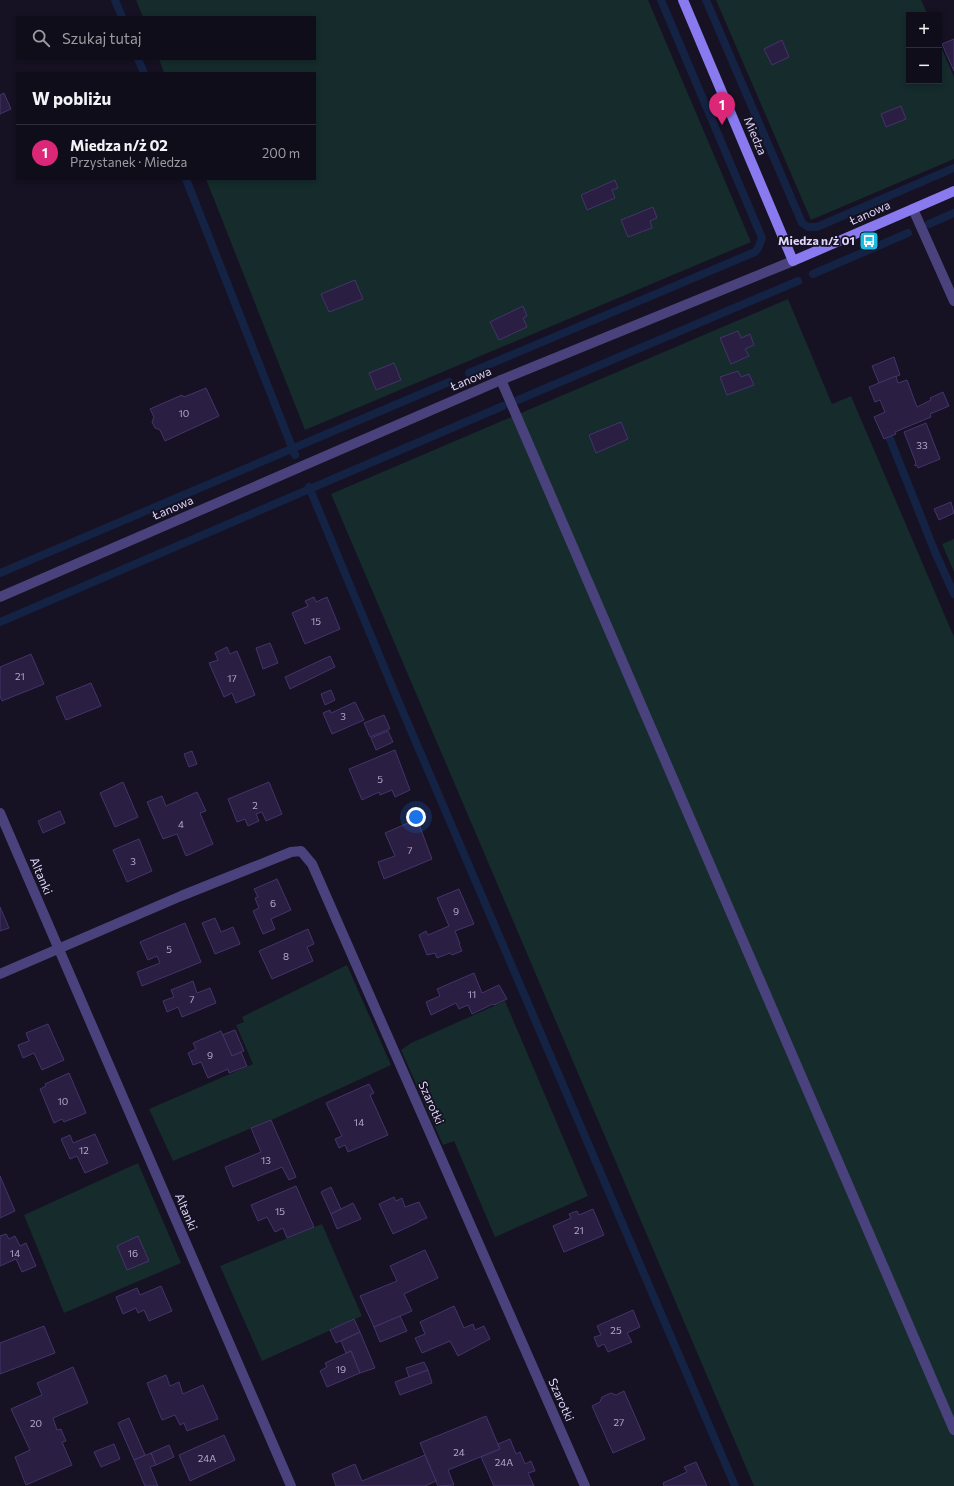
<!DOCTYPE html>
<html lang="pl">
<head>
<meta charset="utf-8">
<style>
  body { margin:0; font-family:Commissioner,sans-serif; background:#1e1b27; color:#f1f3f6 }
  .controls { position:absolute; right:12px; top:12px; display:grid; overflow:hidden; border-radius:0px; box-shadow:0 2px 6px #0003 }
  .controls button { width:36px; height:36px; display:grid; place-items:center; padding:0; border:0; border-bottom:1px solid #302d39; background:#100d1a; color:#f1f3f6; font:20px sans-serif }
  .you { position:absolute; left:416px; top:817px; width:14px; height:14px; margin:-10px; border:3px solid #fff; border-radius:50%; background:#1a73e8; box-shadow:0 0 0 6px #1a73e833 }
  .badge { display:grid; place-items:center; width:26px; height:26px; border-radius:50%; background:#db2777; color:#fff; font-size:13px; font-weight:700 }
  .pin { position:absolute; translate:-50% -33px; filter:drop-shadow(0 1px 2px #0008) }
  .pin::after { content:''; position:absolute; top:21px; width:14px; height:12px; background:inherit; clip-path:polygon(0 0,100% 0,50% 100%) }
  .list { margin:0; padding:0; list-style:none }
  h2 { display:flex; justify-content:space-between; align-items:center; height:52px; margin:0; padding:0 16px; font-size:17px }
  h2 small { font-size:13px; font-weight:400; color:#9c9ca2 }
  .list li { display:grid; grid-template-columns:26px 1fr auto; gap:12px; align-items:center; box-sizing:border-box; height:56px; padding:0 16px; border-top:1px solid #302d39 }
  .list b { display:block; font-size:15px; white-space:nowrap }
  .list p { margin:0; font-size:13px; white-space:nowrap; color:#9c9ca2 }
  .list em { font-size:13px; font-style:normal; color:#9c9ca2 }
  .icon { flex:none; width:22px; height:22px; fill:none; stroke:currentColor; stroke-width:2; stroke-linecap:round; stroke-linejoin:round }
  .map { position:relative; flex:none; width:954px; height:1486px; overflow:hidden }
  .search { position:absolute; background:#100d1a; box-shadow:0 2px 6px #0003; left:16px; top:16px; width:300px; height:44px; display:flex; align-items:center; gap:10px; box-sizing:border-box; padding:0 14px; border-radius:0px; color:#9c9ca2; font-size:15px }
  .panel { position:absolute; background:#100d1a; box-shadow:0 2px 6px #0003; left:16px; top:72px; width:300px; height:108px; border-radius:0px }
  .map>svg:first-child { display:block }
</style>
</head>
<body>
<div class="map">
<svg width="954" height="1486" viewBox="0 0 954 1486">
  <rect width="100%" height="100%" fill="#161123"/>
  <g fill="#152b2c">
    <path d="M136 0H648L751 242 305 430 206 179H315V73H164L159 59H315V17H143Z"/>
    <path d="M716 0H921L928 15H909V81H939V42L954 77V159L811 220Z"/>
    <path d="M788 299 832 404 851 396 954 637V1486H754L331 494Z"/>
    <path d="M954 539V572L942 544Z"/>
    <path d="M347 965 391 1065 276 1118 173 1161 149 1109 253 1064 236 1025 244 1022 242 1017Z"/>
    <path d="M505 1001 588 1196 495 1237 454 1141 443 1145 401 1050 411 1043Z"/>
    <path d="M138 1163 181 1263 64 1313 24 1215Z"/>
    <path d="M322 1224 362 1316 262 1361 220 1266Z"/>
  </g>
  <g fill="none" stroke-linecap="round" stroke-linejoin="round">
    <g stroke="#142244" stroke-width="8">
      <path d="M115 0 122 17"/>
      <path d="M706 0 802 223 808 227H817L954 168"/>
      <path d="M138 59 144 73"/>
      <path d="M186 179 295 455"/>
      <path d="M929 224 954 213"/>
      <path d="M813 274 908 233"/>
      <path d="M469 373 755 252 758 248 762 238 661 0"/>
      <path d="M518 400 798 281"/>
      <path d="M890 439 935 552 954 594"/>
      <path d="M309 487 397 698 735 1486"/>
      <path d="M0 573 449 382"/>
      <path d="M0 622 503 406"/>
    </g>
  </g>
  <g fill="#2a1f42" stroke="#44346b">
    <path d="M954 39V71L942 44Z"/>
    <path d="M782 40 789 57 772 65 764 49Z"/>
    <path d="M4 93 11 109 0 114V95Z"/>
    <path d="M901 106 906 119 886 127 881 114Z"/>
    <path d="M615 180 618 188 612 190 615 198 587 210 581 195Z"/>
    <path d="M653 207 657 218 650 221 652 228 628 237 621 220Z"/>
    <path d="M355 280 363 299 329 312 321 294Z"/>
    <path d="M523 306 527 316 523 318 527 327 499 340 490 322Z"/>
    <path d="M738 331 741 338 750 334 754 345 745 349 749 356 731 364 720 338Z"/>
    <path d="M894 357 900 375 879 383 872 366Z"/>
    <path d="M394 363 401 380 376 390 369 373Z"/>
    <path d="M738 371 741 377 749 374 754 385 727 395 720 377Z"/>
    <path d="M896 376 898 383 907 380 917 407 931 400 930 398 943 392 949 406 930 414 931 417 895 432 896 434 884 439 874 417 885 412 880 400 875 402 869 387Z"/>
    <path d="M206 388 219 416 165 441 160 430 155 428 152 422 154 417 150 409 182 395 184 397Z"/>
    <path d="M621 422 628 439 596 453 589 435Z"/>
    <path d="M926 423 940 459 918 468 917 465 915 466V464L916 463 904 432Z"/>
    <path d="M951 502 954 513 939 520 934 509Z"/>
    <path d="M314 597 316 602 327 597 340 629 305 644 292 613 308 606 305 601Z"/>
    <path d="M270 643 278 663 263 669 256 648Z"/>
    <path d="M227 647 230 654 237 651 255 695 236 703 232 693 224 697 209 663 218 660 215 653Z"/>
    <path d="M31 654 44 684 2 701 0 696V667Z"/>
    <path d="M330 656 335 667 290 689 285 677Z"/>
    <path d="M91 683 101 706 66 720 56 697Z"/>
    <path d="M331 690 335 700 325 705 321 694Z"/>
    <path d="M355 702 364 720 332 734 323 713 330 710 331 713Z"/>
    <path d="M384 715 390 729 370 737 364 723Z"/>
    <path d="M388 731 393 742 376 750 371 738Z"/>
    <path d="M395 750 410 790 395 797 392 790 380 795 379 792 362 800 349 769Z"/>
    <path d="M192 751 197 764 189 767 184 754Z"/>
    <path d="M123 782 138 817 115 827 100 793Z"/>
    <path d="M269 782 282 814 266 821 262 812 256 814 259 821 248 826 245 819 237 822 228 799Z"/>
    <path d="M197 792 206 811 200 813 213 844 186 856 177 834 163 839 147 802 162 796 166 806Z"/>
    <path d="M60 811 65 823 43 833 38 821Z"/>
    <path d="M417 819 432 859 384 879 378 862 395 856 385 833Z"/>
    <path d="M139 839 152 871 127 882 113 850Z"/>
    <path d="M277 879 291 910 271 919 275 929 263 934 253 911 259 908 255 898 258 897 254 889Z"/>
    <path d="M459 889 474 924 455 931 460 944H459L462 951 452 955 450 953 437 958 435 953 427 955 419 935 426 931 428 935 449 926 437 898Z"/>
    <path d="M0 907 9 928 0 931Z"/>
    <path d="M215 918 221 932 233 927 240 944 215 954 202 923Z"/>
    <path d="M185 923 201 962 142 986 137 972 160 963 157 956 148 960 140 942Z"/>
    <path d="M308 929 314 944 307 947 313 961 272 979 259 951Z"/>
    <path d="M474 973 482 993 499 985 507 999 494 1005 493 1004 472 1014 468 1005 459 1009 456 1003 431 1015 426 1002 440 996 437 989Z"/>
    <path d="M193 981 197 993 210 988 216 1003 182 1017 178 1007 167 1012 163 1001 174 997 171 990Z"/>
    <path d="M48 1024 64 1060 42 1070 34 1053 23 1058 18 1045 29 1041 26 1033Z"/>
    <path d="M235 1030 244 1051 232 1056 222 1035Z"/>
    <path d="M221 1031 232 1056 241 1052 247 1066 229 1073 228 1069 208 1078 201 1062 193 1065 188 1053 196 1049 193 1043Z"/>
    <path d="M69 1073 86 1113 64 1122 62 1119 54 1123 40 1089 46 1086 45 1084Z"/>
    <path d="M369 1084 374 1093 370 1095 388 1135 348 1152 345 1145 339 1148 335 1139 342 1136 326 1103Z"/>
    <path d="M271 1120 296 1177 289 1180 282 1167 233 1187 225 1167 261 1152 251 1128Z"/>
    <path d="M95 1134 108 1163 85 1173 77 1156 70 1159 61 1139 70 1135 73 1143Z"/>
    <path d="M0 1176 15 1211 0 1218Z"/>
    <path d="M296 1186 314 1227 287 1238 283 1228 275 1232 267 1217 258 1221 251 1205Z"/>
    <path d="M331 1187 341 1209 331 1214 321 1192Z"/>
    <path d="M394 1197 396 1201 402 1198 405 1207 419 1202 427 1218 419 1221V1222L393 1234 379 1204Z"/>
    <path d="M353 1203 361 1219 337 1229 331 1214Z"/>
    <path d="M593 1209 604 1235 564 1252 553 1226 571 1218 569 1214 577 1211 579 1215Z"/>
    <path d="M6 1234 9 1239 15 1236 20 1246 26 1243 36 1266 22 1272 16 1259 0 1266V1236Z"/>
    <path d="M138 1236 149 1261 127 1270 117 1246Z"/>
    <path d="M425 1250 438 1278 404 1294 412 1311 374 1327 360 1296 397 1281 390 1266Z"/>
    <path d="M161 1286 172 1311 149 1321 144 1310 138 1313 136 1308 123 1314 116 1297 137 1288 140 1295Z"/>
    <path d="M454 1306 464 1328 473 1324 475 1330 484 1326 490 1339 458 1356 450 1341 422 1353 415 1338 425 1334 420 1322Z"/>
    <path d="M633 1310 640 1327 627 1333 632 1342 608 1352 604 1344 598 1347 594 1337 601 1335 597 1326Z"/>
    <path d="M400 1316 407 1331 380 1342 374 1327Z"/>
    <path d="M354 1319 360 1332 336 1343 330 1330Z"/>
    <path d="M44 1326 55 1353 0 1374V1343Z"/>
    <path d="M360 1332 375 1368 360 1373 351 1351 346 1353 341 1341Z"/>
    <path d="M351 1351 360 1373 327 1387 320 1371 327 1367 325 1363Z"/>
    <path d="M424 1362 428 1370 409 1377 406 1368Z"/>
    <path d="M73 1367 88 1403 53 1418 57 1430 61 1429 66 1441 62 1442 72 1465 26 1485 15 1457 30 1450 11 1409 42 1395 37 1383Z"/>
    <path d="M428 1370 432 1383 400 1395 395 1382Z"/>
    <path d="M166 1375 170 1386 179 1382 183 1394 203 1385 218 1419 187 1431 184 1423 180 1425 175 1415 162 1420 147 1383Z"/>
    <path d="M624 1391 645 1439 613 1453 592 1406 600 1402 602 1397 611 1393 616 1395Z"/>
    <path d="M486 1416 500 1449 448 1470 454 1485 438 1486 420 1443Z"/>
    <path d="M129 1418 145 1455 134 1460 118 1423Z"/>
    <path d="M224 1435 235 1460 190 1481 179 1455Z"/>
    <path d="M510 1439 516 1454 520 1452 525 1464 531 1461 535 1471 528 1473 534 1486H494L481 1457 500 1449 498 1444Z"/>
    <path d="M114 1444 120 1459 101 1467 94 1452Z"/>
    <path d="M169 1445 174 1457 156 1465 151 1453Z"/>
    <path d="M151 1453 156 1465 150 1467 158 1486H145L134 1460Z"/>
    <path d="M425 1455 436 1481 425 1486H336L332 1474 355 1464 362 1481Z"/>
    <path d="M696 1462 707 1486H664L663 1483 687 1472 684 1467Z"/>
  </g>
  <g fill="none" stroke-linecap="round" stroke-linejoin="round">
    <path stroke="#4a427c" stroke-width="10" d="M501 380 954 1430"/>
    <g stroke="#4a427c" stroke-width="10">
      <path d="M913 209 954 301"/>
      <path d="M0 597 501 380 793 261"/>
      <path d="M0 813 291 1486"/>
      <path d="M0 974 181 896 291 852 301 851 312 864 585 1486"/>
    </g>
    <path stroke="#897aef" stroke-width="10" d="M683 0 793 261 954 191"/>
  </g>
  <defs>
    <symbol id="bus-square" viewBox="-11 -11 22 22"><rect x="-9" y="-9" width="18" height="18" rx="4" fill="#1bbbe3" stroke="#161123"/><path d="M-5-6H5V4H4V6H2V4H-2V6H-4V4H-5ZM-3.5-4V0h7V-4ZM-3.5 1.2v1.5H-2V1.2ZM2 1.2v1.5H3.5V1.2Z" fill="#fff"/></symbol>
  </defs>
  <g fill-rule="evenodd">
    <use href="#bus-square" x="858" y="230" width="22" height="22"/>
  </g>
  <g text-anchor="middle" stroke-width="3.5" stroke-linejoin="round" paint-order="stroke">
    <g font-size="10" fill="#b2aacc">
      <text x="184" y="417">10</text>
      <text x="922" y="449">33</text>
      <text x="316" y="625">15</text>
      <text x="20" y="680">21</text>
      <text x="232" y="682">17</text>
      <text x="343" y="720">3</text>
      <text x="380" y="783">5</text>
      <text x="255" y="809">2</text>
      <text x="181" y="828">4</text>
      <text x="410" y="854">7</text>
      <text x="133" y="865">3</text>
      <text x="273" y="907">6</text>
      <text x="456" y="915">9</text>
      <text x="169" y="953">5</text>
      <text x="286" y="960">8</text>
      <text x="472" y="998">11</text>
      <text x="192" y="1003">7</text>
      <text x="210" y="1059">9</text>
      <text x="63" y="1105">10</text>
      <text x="359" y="1126">14</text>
      <text x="84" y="1154">12</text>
      <text x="266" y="1164">13</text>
      <text x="280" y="1215">15</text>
      <text x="579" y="1234">21</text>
      <text x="15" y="1257">14</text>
      <text x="133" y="1257">16</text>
      <text x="616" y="1334">25</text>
      <text x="341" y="1373">19</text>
      <text x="619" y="1426">27</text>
      <text x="36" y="1427">20</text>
      <text x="459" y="1456">24</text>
      <text x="207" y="1462">24A</text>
      <text x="504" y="1466">24A</text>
    </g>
    <g font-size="12" fill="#dfd8fa" stroke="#161123">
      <text transform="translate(755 136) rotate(67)" y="4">Miedza</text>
      <text transform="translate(870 213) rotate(-24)" y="4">Łanowa</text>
      <text transform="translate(471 379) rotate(-23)" y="4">Łanowa</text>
      <text transform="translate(173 508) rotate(-23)" y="4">Łanowa</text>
      <text transform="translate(41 876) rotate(67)" y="4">Altanki</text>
      <text transform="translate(431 1103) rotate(66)" y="4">Szarotki</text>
      <text transform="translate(186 1212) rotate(67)" y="4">Altanki</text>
      <text transform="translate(561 1400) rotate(66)" y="4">Szarotki</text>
    </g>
    <g font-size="12" font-weight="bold" fill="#dfd8fa" stroke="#161123" text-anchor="end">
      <text x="855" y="245">Miedza n/ż 01</text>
    </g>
  </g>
</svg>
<div class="controls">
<button>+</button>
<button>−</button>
</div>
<div class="you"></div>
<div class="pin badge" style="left:722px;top:125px">1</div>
<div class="search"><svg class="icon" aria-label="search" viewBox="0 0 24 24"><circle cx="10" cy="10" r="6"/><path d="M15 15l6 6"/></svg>Szukaj tutaj</div>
<section class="panel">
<h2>W pobliżu<small></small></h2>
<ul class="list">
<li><span class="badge">1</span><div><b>Miedza n/ż 02</b><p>Przystanek · Miedza</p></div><em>200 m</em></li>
</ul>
</section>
</div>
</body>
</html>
